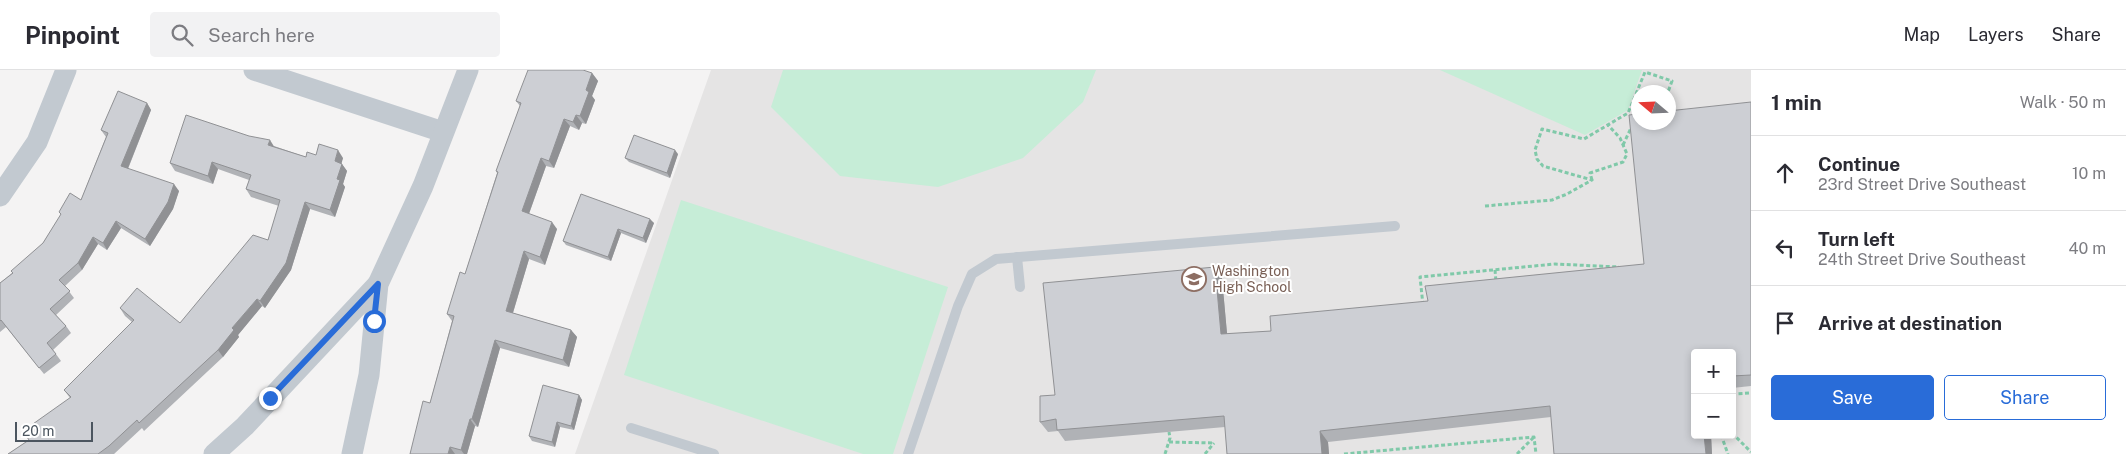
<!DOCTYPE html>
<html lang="en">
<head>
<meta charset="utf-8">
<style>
  body { margin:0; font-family:"Public Sans",sans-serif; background:#f2f2f3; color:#2b2b33 }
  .controls { position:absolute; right:15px; bottom:15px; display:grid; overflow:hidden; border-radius:5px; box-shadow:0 2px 8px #0003 }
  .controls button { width:45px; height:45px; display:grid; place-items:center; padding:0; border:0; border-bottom:1px solid #e1e1e2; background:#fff; color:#2b2b33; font:25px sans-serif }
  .compass { position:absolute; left:1631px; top:15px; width:45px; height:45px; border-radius:50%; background:#fff; box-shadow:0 2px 8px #0003; rotate:289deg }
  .scale { position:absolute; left:15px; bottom:12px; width:78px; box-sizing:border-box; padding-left:5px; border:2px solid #4b555f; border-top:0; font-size:14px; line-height:18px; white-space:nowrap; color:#4b555f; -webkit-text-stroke:4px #fff; paint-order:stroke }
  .stop { position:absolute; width:15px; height:15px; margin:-11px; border:4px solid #296cd8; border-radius:50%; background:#fff }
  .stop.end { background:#296cd8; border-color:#fff; box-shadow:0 1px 5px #0008 }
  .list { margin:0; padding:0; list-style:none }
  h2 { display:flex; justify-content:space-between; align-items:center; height:65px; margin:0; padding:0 20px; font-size:21px }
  h2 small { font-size:16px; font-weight:400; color:#7c7c81 }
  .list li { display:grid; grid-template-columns:32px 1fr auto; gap:15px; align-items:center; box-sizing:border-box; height:75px; padding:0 20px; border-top:1px solid #e1e1e2 }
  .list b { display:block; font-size:19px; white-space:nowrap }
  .list p { margin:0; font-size:16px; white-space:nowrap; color:#7c7c81 }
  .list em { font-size:16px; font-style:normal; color:#7c7c81 }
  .actions { display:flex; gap:10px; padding:15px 20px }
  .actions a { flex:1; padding:11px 0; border:1px solid #296cd8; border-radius:5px; text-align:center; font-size:18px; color:#296cd8 }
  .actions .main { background:#296cd8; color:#fff }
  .icon { flex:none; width:28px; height:28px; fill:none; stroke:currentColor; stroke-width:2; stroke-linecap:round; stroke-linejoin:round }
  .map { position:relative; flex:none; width:1751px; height:384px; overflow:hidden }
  header { display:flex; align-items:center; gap:30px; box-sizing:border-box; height:70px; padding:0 25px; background:#fff; border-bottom:1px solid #e1e1e2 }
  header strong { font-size:24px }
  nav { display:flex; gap:28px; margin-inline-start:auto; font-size:18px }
  .search { width:350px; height:45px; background:#f2f2f3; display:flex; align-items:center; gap:12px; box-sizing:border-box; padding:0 18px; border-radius:5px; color:#7c7c81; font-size:19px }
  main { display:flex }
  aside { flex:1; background:#fff }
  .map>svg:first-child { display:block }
</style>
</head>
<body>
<header>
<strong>Pinpoint</strong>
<div class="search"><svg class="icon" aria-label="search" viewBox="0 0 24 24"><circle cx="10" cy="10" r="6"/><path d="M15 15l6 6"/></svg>Search here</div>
<nav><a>Map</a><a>Layers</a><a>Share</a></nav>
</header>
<main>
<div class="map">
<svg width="1751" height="384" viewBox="0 0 1751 384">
  <rect width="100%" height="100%" fill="#f4f3f3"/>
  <path fill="#e5e4e4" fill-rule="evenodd" d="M711 0H1751V384H575ZM1638 22H1668V52H1638ZM1695 283H1732V365H1695Z"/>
  <g fill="#c6edd7">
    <path d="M783 0H1096L1083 32 1023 88 938 117 840 106 771 37Z"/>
    <path d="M1440 0H1642L1628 40 1585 65Z"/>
    <path d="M681 130 948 217 893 384H863L624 305Z"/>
  </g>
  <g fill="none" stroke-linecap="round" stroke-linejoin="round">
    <g stroke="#80c9a9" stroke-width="3" stroke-dasharray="4 2.5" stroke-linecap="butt">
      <path d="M1623 75 1631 58"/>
      <path d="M1592 110 1590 103 1623 92 1627 84 1620 68 1608 55"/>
      <path d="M1485 136 1552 130 1567 124 1592 110 1543 96 1537 89 1535 80 1542 59 1584 69 1628 43 1645 2 1672 11 1668 22"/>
      <path d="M1495 200 1496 212"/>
      <path d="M1423 235 1420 207 1555 194 1619 197"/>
      <path d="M1732 324 1751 323"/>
      <path d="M1732 363 1751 382"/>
      <path d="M1721 365 1728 384"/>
      <path d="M1169 372 1214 373"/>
      <path d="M1165 384 1170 368 1169 362"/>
      <path d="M1205 384 1214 373"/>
      <path d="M1344 384 1534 367 1536 384"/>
      <path d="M1517 384 1534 367"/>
    </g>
    <g stroke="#c2c9d0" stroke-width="10">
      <path d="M1017 187 1020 217"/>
      <path d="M631 358 714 384"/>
      <path d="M908 384 958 236 972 204 996 189 1395 156"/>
    </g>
    <g stroke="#c2c9d0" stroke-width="21">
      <path d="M254 0 443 62"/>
      <path d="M0 126 37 72 66 0"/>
      <path d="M214 384 245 356 378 214"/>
      <path d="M352 384 369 305 378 214 423 116 468 0"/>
    </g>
  </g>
  <g fill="#b0b2b6">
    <path d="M592 3 598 11 592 26 595 30 586 54 582 53 579 60 570 56 554 98 546 96 529 144 557 159 545 195 529 189 513 243 571 260 577 267 569 297 500 278 478 357 475 356 467 384H410L430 333 452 251 447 244 465 204 497 103 496 101 520 36 516 31Z"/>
    <path d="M1751 32V316L1732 318V283H1695V365H1711L1712 384H1554L1551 347 1328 372 1329 384H1227L1225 357 1065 371 1058 361 1048 362 1040 352 1055 325 1222 208 1227 264 1271 261 1428 231 1644 194Z"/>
    <path d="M147 33 151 40 128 99 179 121 173 139 150 176 121 158 107 180 98 174 82 200 65 216 74 228 56 245 66 256 71 263 53 280 61 291 44 304 6 257 0 262V213L12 203 43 173 61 145 59 142 81 130 106 67 101 60Z"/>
    <path d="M274 76 306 87 316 85 343 88 341 93 347 101 343 114 345 117 335 147 310 139 291 200 265 238 262 236 238 265 239 267 223 287 144 361 142 358 114 384H8L29 370 70 328 64 320 132 252 125 246 120 238 180 253 268 170 279 136 251 127 246 119 249 110 218 99 213 114 175 101 170 93Z"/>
    <path d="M678 84 670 108 629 92 625 88Z"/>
    <path d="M581 124 654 153 646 173 621 163 611 191 566 175 563 171Z"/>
    <path d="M579 325 582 330 574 360 560 357 555 377 532 371 529 366Z"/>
  </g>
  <g fill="#909194">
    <path d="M592 3 598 11 592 26 595 30 586 54 580 46 586 20Z"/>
    <path d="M147 33 151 40 126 103 121 96Z"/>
    <path d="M576 45 582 53 579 60 573 52Z"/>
    <path d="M564 49 570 56 554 98 549 91Z"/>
    <path d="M270 70 275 78 268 75Z"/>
    <path d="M338 80 343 88 340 99 335 91Z"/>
    <path d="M675 80 678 84 670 108 667 103Z"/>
    <path d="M541 88 546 96 527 149 522 141Z"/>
    <path d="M212 92 218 99 213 114 208 106Z"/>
    <path d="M342 94 347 101 343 114 345 117 335 147 330 140 337 109Z"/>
    <path d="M174 114 179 121 173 139 150 176 145 169Z"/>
    <path d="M305 132 310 139 291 200 265 238 260 231Z"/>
    <path d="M650 149 654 153 646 173 643 168Z"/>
    <path d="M116 151 121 158 107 180 103 173Z"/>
    <path d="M552 152 557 159 545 195 540 187Z"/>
    <path d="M618 159 621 163 611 191 608 187Z"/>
    <path d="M93 167 98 174 82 200 78 193Z"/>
    <path d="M524 181 529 189 511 249 506 241Z"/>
    <path d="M1215 197 1222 208 1228 274 1221 264Z"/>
    <path d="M257 229 262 236 238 265 239 267 223 287 218 280 232 258Z"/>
    <path d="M571 260 577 267 569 297 563 290Z"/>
    <path d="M495 270 500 278 478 357 472 349Z"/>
    <path d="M579 325 582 330 574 360 571 356Z"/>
    <path d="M470 349 475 356 467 384H464L461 380Z"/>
    <path d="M557 352 560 357 555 377 552 372Z"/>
    <path d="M1320 361 1328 372 1329 384H1322Z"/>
    <path d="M1704 365H1711L1712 384H1706Z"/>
    <path d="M450 377 455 384H448Z"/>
  </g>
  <g fill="#cdcfd4" stroke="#909194">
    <path d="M528 0H583L592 3 586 20 589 22 580 46 576 45 573 52 564 49 549 91 541 88 522 141 552 152 540 187 524 181 506 241 571 260 563 290 495 270 472 349H470L461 380 450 377 448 384H410L423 331 430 333 454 246 447 244 460 202 465 204 498 102 496 101 521 33 516 31Z"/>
    <path d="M118 21 147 33 121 96 174 114 168 132 145 169 116 151 103 173 93 167 78 193 59 210 70 221 50 239 66 256 47 273 56 284 39 298 1 250 0 251V213L13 203 11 201 43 173 61 144 59 142 70 123 81 130 108 63 101 60Z"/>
    <path d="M1751 32V305L1732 306V283H1695V365H1704L1706 384H1554L1550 336 1320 361 1322 384H1227L1224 346 1057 360 1056 349 1040 352V326L1055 325 1043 213 1215 197 1221 264 1271 261 1270 246 1428 231 1425 216 1644 194 1629 45 1638 44V52H1668V41Z"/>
    <path d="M186 45 249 66 270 70 268 75 306 87 307 82 316 85 319 74 338 80 335 91 342 94 337 109 340 110 330 140 305 132 286 193 260 231 257 229 232 258 234 260 218 280 139 353 137 350 109 376 98 384H8L29 370 23 361 71 327 64 320 134 250 120 238 137 218 180 253 253 165 268 170 280 130 246 119 251 105 212 92 208 106 170 93Z"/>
    <path d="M634 65 675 80 667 103 625 88Z"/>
    <path d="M581 124 650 149 643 168 618 159 608 187 563 171Z"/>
    <path d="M543 315 579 325 571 356 557 352 552 372 529 366Z"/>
  </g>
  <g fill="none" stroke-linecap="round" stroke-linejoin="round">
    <path stroke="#296cd8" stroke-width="6" d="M270 328 378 214 374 251"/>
  </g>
  <defs>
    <symbol id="school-ring" viewBox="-11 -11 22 22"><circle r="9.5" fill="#fff" stroke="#8d6e63" stroke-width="1.5"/><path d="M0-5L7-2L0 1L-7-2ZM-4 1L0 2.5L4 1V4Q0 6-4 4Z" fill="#8d6e63"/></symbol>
  </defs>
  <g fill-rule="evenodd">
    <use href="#school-ring" x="1180" y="195" width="28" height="28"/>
  </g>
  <g text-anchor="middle" stroke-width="4" stroke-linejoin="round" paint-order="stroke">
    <g font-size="14" fill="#785e54" stroke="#fff" text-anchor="start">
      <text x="1212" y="206">Washington<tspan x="1212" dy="16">High School</tspan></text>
    </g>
  </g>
</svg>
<div class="controls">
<button>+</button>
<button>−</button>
</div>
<svg class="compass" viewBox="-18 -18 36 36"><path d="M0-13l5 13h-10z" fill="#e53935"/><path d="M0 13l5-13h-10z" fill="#7c7c81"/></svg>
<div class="scale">20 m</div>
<div class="stop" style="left:374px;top:251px"></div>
<div class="stop end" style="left:270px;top:328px"></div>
</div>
<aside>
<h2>1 min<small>Walk · 50 m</small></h2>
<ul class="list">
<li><svg class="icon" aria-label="ahead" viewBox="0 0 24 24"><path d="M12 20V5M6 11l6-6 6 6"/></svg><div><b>Continue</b><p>23rd Street Drive Southeast</p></div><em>10 m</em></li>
<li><svg class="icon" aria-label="left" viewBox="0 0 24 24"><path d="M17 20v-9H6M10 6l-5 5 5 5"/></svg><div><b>Turn left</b><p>24th Street Drive Southeast</p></div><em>40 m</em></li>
<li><svg class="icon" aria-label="arrive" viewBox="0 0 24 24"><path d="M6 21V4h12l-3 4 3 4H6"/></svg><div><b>Arrive at destination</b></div></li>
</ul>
<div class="actions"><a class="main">Save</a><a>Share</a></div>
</aside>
</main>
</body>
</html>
